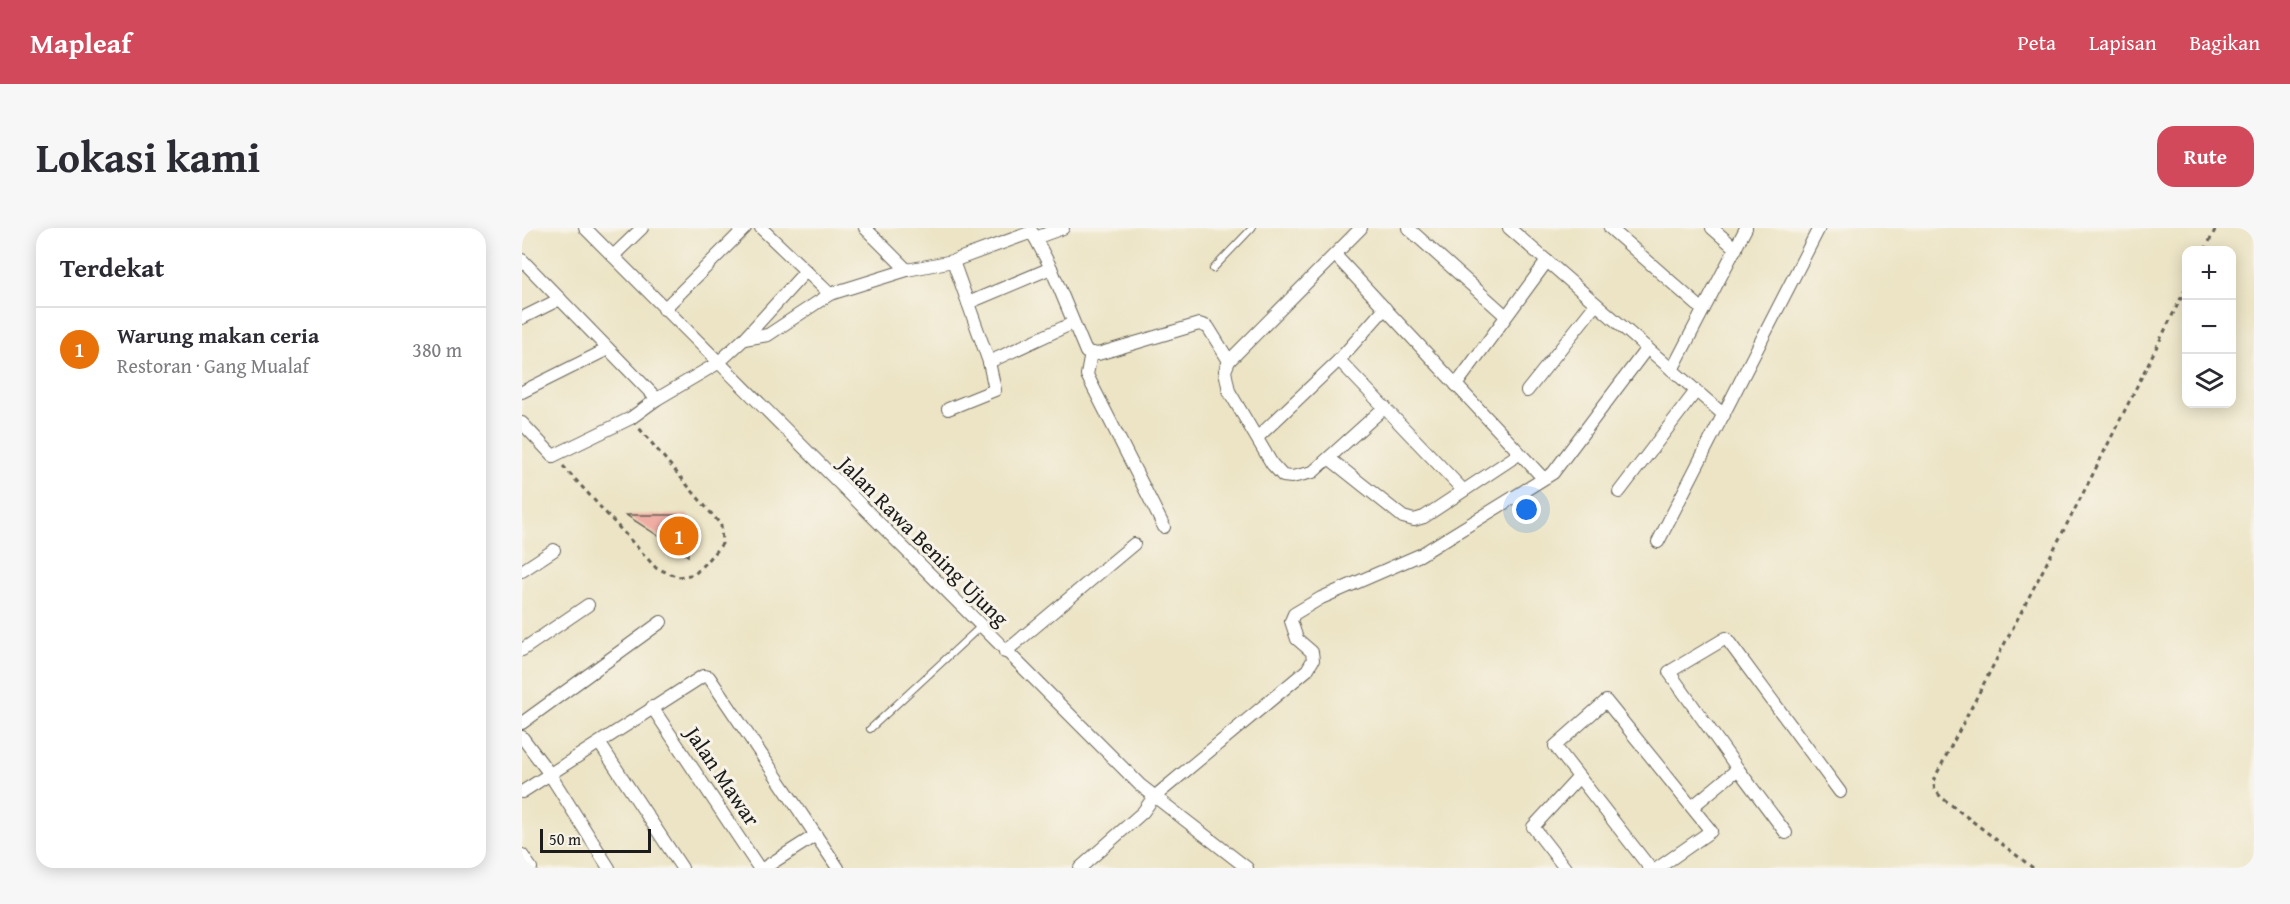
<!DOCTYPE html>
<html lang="id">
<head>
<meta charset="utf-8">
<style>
  body { margin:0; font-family:"Gentium Book Plus",serif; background:#f7f7f7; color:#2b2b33 }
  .controls { position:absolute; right:18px; top:18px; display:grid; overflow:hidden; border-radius:12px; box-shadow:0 3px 15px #0003 }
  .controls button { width:54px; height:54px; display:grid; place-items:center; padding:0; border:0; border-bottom:2px solid #e1e1e2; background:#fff; color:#2b2b33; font:30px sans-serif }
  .scale { position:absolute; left:18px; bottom:15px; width:111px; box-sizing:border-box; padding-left:6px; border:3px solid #1c1c1c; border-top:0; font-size:16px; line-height:21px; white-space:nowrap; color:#1c1c1c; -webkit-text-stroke:4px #f7f3e8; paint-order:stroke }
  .you { position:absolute; left:1005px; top:282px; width:21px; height:21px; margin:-15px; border:4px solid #fff; border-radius:50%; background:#1a73e8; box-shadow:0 0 0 9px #1a73e833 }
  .badge { display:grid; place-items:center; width:39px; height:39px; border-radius:50%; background:#d1495b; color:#fff; font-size:20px; font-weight:700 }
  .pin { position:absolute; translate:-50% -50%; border:3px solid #fff; box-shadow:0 2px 6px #0006 }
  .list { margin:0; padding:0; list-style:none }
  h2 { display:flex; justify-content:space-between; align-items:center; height:78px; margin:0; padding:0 24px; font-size:26px }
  h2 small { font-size:20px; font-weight:400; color:#7c7c81 }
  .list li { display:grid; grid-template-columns:39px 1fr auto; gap:18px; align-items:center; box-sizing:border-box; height:84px; padding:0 24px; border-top:2px solid #e1e1e2 }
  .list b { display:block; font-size:22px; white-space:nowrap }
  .list p { margin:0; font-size:20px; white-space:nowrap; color:#7c7c81 }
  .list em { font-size:20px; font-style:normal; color:#7c7c81 }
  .icon { flex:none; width:33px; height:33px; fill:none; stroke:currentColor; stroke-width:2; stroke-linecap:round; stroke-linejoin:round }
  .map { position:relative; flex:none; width:1732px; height:640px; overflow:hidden; border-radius:18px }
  header { display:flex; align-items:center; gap:36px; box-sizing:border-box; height:84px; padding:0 30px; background:#d1495b; color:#fff }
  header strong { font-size:28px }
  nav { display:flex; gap:33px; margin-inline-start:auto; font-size:21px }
  .intro { display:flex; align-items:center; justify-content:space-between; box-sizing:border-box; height:144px; padding:0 36px }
  h1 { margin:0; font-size:42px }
  .button { padding:15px 27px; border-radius:18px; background:#d1495b; color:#fff; font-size:21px; font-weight:700 }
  main { display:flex; gap:36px; padding:0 36px }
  aside { flex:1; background:#fff; border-radius:18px; box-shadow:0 3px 15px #0003 }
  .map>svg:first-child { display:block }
</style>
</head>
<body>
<header>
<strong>Mapleaf</strong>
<nav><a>Peta</a><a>Lapisan</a><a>Bagikan</a></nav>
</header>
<div class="intro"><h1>Lokasi kami</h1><a class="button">Rute</a></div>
<main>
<aside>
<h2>Terdekat<small></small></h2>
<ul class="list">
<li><span class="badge" style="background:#e8710a">1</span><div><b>Warung makan ceria</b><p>Restoran · Gang Mualaf</p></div><em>380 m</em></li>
</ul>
</aside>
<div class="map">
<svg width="1732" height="640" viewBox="0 0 1732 640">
  <rect width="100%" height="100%" fill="#f7f3e8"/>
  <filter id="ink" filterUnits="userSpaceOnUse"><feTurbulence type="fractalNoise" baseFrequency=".0167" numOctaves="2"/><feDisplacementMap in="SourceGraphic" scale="12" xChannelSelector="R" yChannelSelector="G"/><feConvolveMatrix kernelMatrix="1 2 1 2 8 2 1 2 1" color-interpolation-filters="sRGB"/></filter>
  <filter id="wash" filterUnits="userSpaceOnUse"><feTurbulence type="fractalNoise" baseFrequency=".008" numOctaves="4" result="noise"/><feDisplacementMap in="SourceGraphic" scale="24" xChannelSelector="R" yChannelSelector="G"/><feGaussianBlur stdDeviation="1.35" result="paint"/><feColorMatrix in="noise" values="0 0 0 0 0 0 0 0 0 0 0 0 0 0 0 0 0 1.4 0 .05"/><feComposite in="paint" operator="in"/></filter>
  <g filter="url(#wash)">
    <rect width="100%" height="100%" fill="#ece4c5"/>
    <g id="blocks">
      <path fill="#f0ada4" d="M104 287H166V328L138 309Z"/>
    </g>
  </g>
  <g filter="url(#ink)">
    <use href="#blocks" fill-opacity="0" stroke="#656257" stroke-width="1.5"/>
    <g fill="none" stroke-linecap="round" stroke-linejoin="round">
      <defs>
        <g id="service">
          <path d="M691 41 730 0"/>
          <path d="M348 501 458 399"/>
        </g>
        <g id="minor">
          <path d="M63 0 618 557 725 640"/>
          <path d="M239 0 308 66"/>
          <path d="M343 0 385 42"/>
          <path d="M886 0 984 88"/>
          <path d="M987 0 1202 187"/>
          <path d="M1088 0 1181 82"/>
          <path d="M1190 0 1214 21"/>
          <path d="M513 10 541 0"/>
          <path d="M91 28 120 0"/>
          <path d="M814 28 1021 250"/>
          <path d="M0 32 135 171"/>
          <path d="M446 75 529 40"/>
          <path d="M142 81 223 0"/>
          <path d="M0 90 38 71"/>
          <path d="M222 111 283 44"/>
          <path d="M569 125 565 147 642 299"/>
          <path d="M817 132 941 262"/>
          <path d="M707 133 703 143 707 163 750 236 761 248 770 249 791 244 863 179"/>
          <path d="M467 134 551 95"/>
          <path d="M1150 142 1224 0"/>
          <path d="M934 157 1025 33"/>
          <path d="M1005 163 1074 76"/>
          <path d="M0 164 86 121"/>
          <path d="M426 181 473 162 467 134 431 33"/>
          <path d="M0 195 31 228 109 190 135 171 196 135 222 111 246 107 308 66 385 42 431 33 510 4 529 40 564 124 576 126 677 96 686 99 707 133 839 0"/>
          <path d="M736 209 817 132 863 80"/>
          <path d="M808 231 881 289 892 292 902 289 997 226"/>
          <path d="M1097 264 1174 163"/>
          <path d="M1136 314 1297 0"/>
          <path d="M0 343 32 322"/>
          <path d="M0 422 66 377"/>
          <path d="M483 424 612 316"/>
          <path d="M130 479 237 640"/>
          <path d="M0 495 139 394"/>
          <path d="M0 509 27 545 87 640"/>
          <path d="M78 516 160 640"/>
          <path d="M1216 541 1147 444 1204 410 1318 564"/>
          <path d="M0 564 181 448 187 449 316 640"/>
          <path d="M1170 579 1216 541 1264 605"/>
          <path d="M0 627 9 640"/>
          <path d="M242 640 294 607"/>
          <path d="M558 640 621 584 631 570 785 442 791 432 790 424 775 411 769 393 772 386 799 370 898 327 1031 245 1125 120"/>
          <path d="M1043 640 1011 599 1057 549"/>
          <path d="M1128 640 1033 518 1084 473 1189 603 1136 640"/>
        </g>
      </defs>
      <use href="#service" stroke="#656257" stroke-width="8"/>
      <use href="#minor" stroke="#656257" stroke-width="14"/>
      <g stroke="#656257" stroke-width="3" stroke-dasharray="4.5 4.5" stroke-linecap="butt">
        <path d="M1683 22 1694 0"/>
        <path d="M41 238 134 340 156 349 173 346 200 316 199 297 117 200"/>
        <path d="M1511 640 1419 569 1413 562 1411 553 1570 248 1664 60"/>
      </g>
      <use href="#service" stroke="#fff" stroke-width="6"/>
      <use href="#minor" stroke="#fff" stroke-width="12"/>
    </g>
  </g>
  <g text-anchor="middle" stroke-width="6" stroke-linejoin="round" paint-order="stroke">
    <g font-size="22" fill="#1c1c1c" stroke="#f7f3e8">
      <text transform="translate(402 313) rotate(45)" y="8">Jalan Rawa Bening Ujung</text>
      <text transform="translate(201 548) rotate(56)" y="8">Jalan Mawar</text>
    </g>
  </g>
</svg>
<div class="controls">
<button>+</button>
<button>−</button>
<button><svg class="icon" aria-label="layers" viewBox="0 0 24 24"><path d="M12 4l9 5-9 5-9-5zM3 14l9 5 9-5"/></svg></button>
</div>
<div class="scale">50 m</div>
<div class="you"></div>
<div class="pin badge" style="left:157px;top:308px;background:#e8710a">1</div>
</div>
</main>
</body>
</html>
